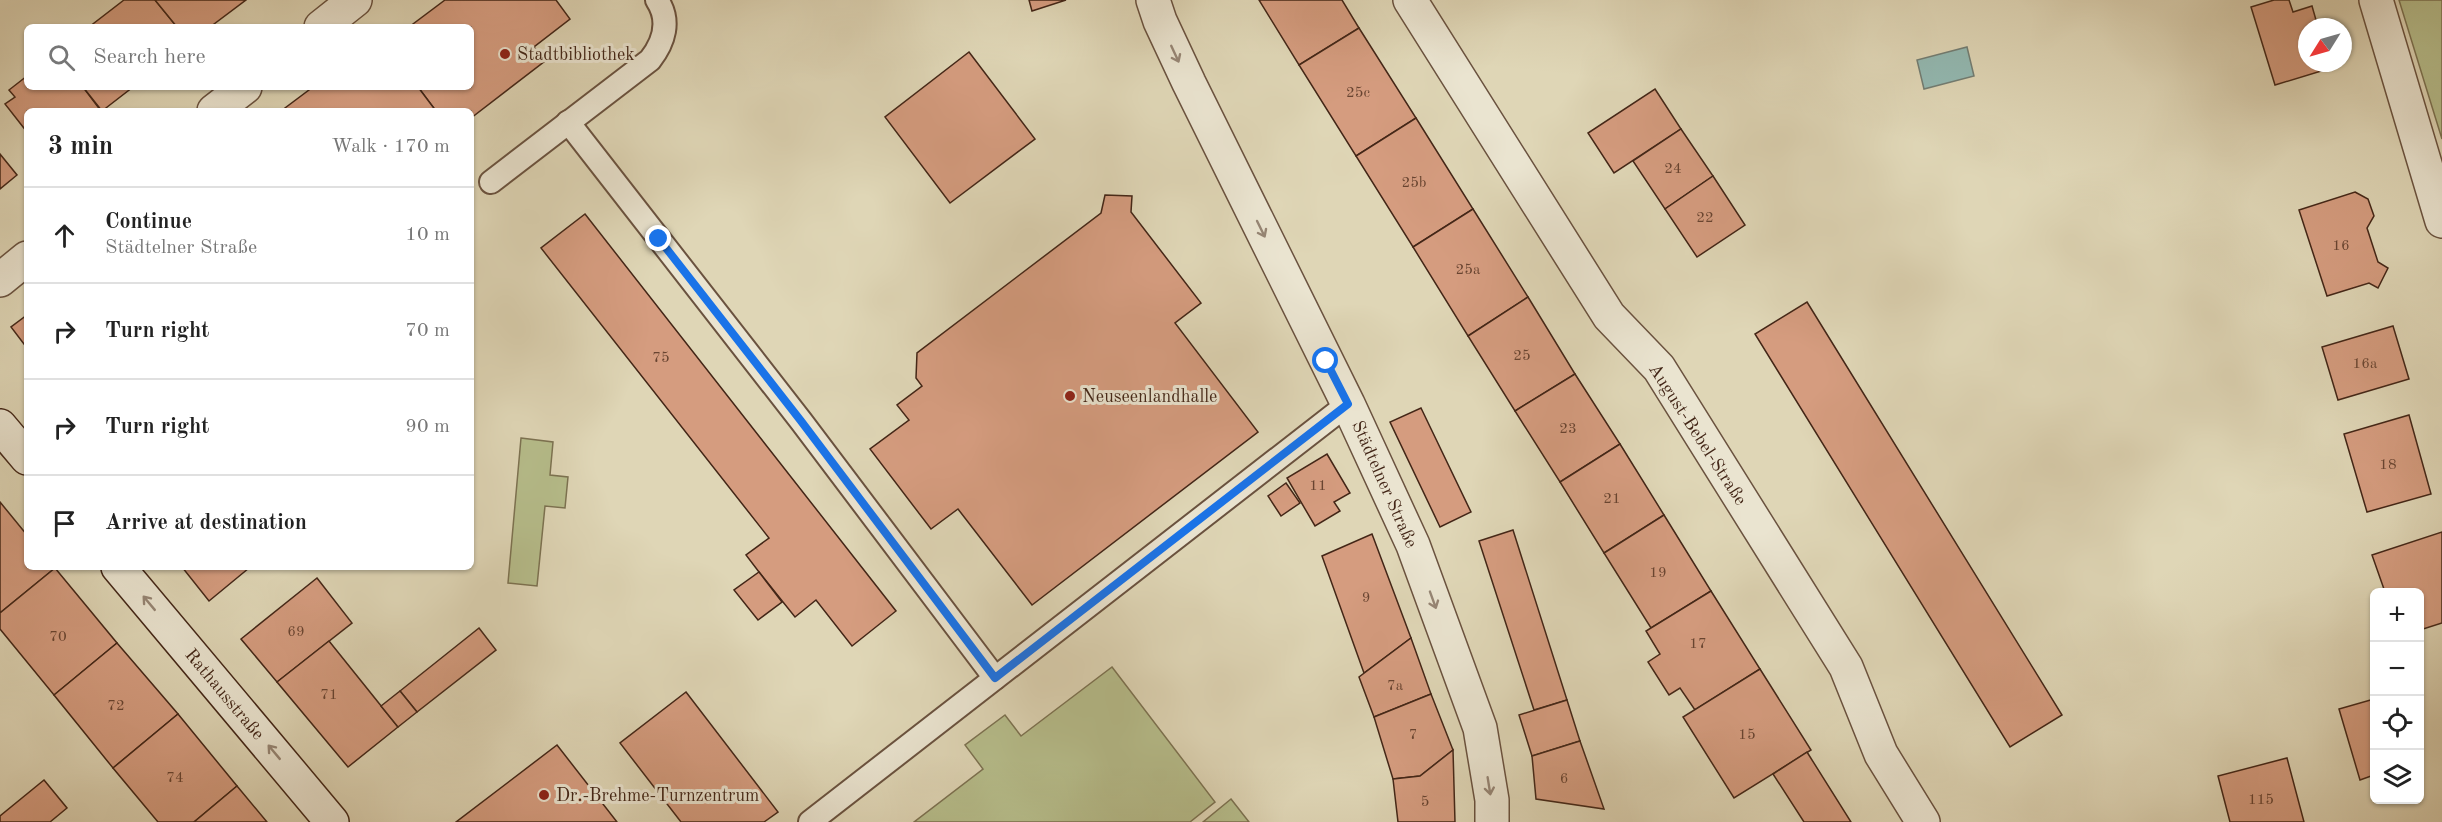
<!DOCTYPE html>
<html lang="en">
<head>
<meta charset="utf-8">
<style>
  body { margin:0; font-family:"Old Standard TT",serif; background:#f2f2f2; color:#222 }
  .controls { position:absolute; right:18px; bottom:18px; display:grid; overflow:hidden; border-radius:9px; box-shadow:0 2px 4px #0004 }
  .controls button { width:54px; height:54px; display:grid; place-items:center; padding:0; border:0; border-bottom:2px solid #e0e0e0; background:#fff; color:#222; font:30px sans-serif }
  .compass { position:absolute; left:2298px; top:18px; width:54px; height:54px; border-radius:50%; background:#fff; box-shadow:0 2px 4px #0004; rotate:233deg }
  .stop { position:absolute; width:18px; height:18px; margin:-14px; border:4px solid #1a73e8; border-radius:50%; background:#fff }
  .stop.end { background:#1a73e8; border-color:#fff; box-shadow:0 2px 6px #0008 }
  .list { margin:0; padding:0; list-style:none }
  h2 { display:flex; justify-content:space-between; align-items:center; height:78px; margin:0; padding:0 24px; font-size:26px }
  h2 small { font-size:20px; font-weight:400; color:#767676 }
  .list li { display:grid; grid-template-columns:39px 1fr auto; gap:18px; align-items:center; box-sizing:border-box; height:96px; padding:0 24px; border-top:2px solid #e0e0e0 }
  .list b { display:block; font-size:22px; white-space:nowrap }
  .list p { margin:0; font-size:20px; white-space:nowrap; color:#767676 }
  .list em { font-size:20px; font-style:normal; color:#767676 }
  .icon { flex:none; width:33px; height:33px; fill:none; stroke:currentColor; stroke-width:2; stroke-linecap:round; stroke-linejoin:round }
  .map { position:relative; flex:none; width:2442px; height:822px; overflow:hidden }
  .search { position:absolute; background:#fff; box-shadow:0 2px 4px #0004; left:24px; top:24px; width:450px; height:66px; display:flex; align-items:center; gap:15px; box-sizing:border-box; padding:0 21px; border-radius:9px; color:#767676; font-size:22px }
  .panel { position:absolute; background:#fff; box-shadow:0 2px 4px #0004; left:24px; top:108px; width:450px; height:462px; border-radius:9px }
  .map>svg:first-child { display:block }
</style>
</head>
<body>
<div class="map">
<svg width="2442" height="822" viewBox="0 0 2442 822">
  <rect width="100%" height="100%" fill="#dfd6b6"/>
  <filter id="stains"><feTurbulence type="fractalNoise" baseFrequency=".00333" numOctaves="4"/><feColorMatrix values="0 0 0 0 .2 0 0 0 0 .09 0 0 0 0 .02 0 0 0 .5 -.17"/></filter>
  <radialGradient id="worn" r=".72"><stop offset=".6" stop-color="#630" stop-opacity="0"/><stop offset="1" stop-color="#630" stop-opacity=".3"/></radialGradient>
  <g fill="#b6bd8b" stroke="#7c7251" stroke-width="1.5">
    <path d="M2399 0H2442V139Z"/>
    <path d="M521 438 553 442 550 475 568 477 565 508 545 506 537 586 508 583Z"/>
    <path d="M1112 667 1215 802 1190 822H914L983 769 965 745 1005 715 1021 736Z"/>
    <path d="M1231 799 1249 822H1203Z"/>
  </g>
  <path fill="#93b9b2" stroke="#737e74" stroke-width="1.5" d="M1967 47 1974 76 1924 89 1917 60Z"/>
  <g fill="#d59c7f" stroke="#432617" stroke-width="1.5">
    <path d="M124 0H155L177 27H89Z"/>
    <path d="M155 0H246L210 27H177Z"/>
    <path d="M445 0H556L570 19 534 47 545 61 471 118V111H436L418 87H471V27H409Z"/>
    <path d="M1029 0H1066L1032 11Z"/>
    <path d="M1259 0H1342L1359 28 1299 65Z"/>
    <path d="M2274 0H2289L2293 12 2312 6 2318 27H2307V63H2329L2331 68 2275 85 2251 7Z"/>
    <path d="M1359 28 1416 118 1356 156 1299 65Z"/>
    <path d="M969 52 1035 139 950 203 885 117Z"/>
    <path d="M27 76V87H83L101 111H27V132L5 104 15 97 9 90Z"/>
    <path d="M83 87H133L102 111Z"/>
    <path d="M313 87H418L436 111H281Z"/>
    <path d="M1655 89 1681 129 1614 173 1588 133Z"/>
    <path d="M1416 118 1473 209 1413 247 1356 156Z"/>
    <path d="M1681 129 1713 176 1665 209 1633 161Z"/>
    <path d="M0 154 17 175 0 189Z"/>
    <path d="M1713 176 1745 225 1697 257 1665 209Z"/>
    <path d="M2355 192 2368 199 2374 216 2367 228 2378 262 2388 268 2378 288 2369 283 2327 296 2299 210Z"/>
    <path d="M1105 195 1132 196 1131 212 1201 303 1175 323 1258 432 1032 605 958 509 931 529 870 449 909 420 897 405 922 386 916 378 917 353 1101 213Z"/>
    <path d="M1473 209 1528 297 1468 336 1413 247Z"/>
    <path d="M585 214 896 611 852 646 816 600 795 617 759 572 746 555 769 538 541 248Z"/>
    <path d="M1528 297 1575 374 1515 411 1468 336Z"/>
    <path d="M1807 302 2062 715 2010 747 1755 334Z"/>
    <path d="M27 315V348L11 327Z"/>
    <path d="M2393 326 2409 379 2338 400 2322 347Z"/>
    <path d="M1575 374 1620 444 1560 482 1515 411Z"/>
    <path d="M1421 408 1471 512 1440 527 1390 422Z"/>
    <path d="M2409 415 2431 494 2367 512 2344 434Z"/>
    <path d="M1620 444 1664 515 1604 553 1560 482Z"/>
    <path d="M1327 454 1350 493 1334 502 1340 511 1315 526 1287 478Z"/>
    <path d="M1286 483 1300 503 1281 516 1268 496Z"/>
    <path d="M0 502 27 535V567L55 568 0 613Z"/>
    <path d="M1664 515 1711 591 1651 628 1604 553Z"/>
    <path d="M1513 530 1567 700 1534 710 1479 541Z"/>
    <path d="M2442 532V623L2420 630V592H2385L2372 555Z"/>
    <path d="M1372 534 1411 638 1364 673 1322 556Z"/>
    <path d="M182 567H248L249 568 209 601Z"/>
    <path d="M55 568 117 643 54 695 0 629V613Z"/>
    <path d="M759 572 782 602 758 620 734 590Z"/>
    <path d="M317 578 352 623 277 682 241 639Z"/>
    <path d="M1711 591 1760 669 1695 710 1680 688 1669 695 1648 662 1660 654 1646 631Z"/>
    <path d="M479 628 496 650 417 712 400 691Z"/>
    <path d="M1411 638 1431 694 1374 717 1359 677Z"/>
    <path d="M329 641 398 727 348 767 277 682Z"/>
    <path d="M117 643 178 714 113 768 54 695Z"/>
    <path d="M1760 669 1811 750 1734 798 1683 717Z"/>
    <path d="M400 691 417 712 398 727 381 706Z"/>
    <path d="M686 692 778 812 764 822H681L620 743Z"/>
    <path d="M1431 694 1453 750 1420 776 1393 779 1374 717Z"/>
    <path d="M2374 699V775L2360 780 2339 709Z"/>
    <path d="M1567 700 1580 741 1532 756 1519 715Z"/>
    <path d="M178 714 237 786 194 822H158L113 768Z"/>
    <path d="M1580 741 1604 809 1536 799 1532 756Z"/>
    <path d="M557 745 617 822H456Z"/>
    <path d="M1453 750 1455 822H1398L1393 779 1420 776Z"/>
    <path d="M1807 752 1851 822H1804L1773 774Z"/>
    <path d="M2287 758 2304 822H2230L2218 776Z"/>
    <path d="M44 780 67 808 50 822H0V816Z"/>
    <path d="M237 786 267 822H194Z"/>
  </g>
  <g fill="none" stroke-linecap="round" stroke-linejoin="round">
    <defs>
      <g id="lane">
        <path d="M568 122 801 421 995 678"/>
        <path d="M491 182 650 60C664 42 671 21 657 0"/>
        <path d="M810 822 1348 404"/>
      </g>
      <g id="street">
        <path d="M1153 0 1160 21 1189 83 1348 404 1413 545 1480 728 1492 800V822"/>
        <path d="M1410 0 1609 316 1659 368 1846 667 1881 754 1923 822"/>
        <path d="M2376 0 2442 221"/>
        <path d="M321 27 355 0"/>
        <path d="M214 111 245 87"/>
        <path d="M0 280 27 258"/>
      </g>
      <g id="secondary">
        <path d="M0 426 27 458"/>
        <path d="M118 567 332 822"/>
      </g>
    </defs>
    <use href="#lane" stroke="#6a523f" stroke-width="26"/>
    <use href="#street" stroke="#6a523f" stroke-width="36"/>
    <use href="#secondary" stroke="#432617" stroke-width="36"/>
    <use href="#lane" stroke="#eae4d0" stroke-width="22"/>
    <use href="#street" stroke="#eae4d0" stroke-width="33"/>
    <use href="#secondary" stroke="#eae4d0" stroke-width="33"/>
  </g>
  <defs><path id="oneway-shaft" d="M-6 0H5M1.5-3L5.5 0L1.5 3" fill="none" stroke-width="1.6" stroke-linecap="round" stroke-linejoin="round" transform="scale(1.5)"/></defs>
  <g stroke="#968574">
    <use href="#oneway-shaft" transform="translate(1175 54) rotate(65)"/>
    <use href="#oneway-shaft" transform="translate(1261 229) rotate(64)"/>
    <use href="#oneway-shaft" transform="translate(1433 600) rotate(70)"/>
    <use href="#oneway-shaft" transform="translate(149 603) rotate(-130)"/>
    <use href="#oneway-shaft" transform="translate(274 752) rotate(-130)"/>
    <use href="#oneway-shaft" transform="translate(1489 786) rotate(81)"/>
  </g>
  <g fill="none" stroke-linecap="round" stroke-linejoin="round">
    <path stroke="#1a73e8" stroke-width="8" d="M659 239 801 421 995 678 1348 404 1326 361"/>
  </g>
  <g fill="#8f2418" stroke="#eae4d0" stroke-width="2">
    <circle cx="505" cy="54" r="6"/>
    <circle cx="1070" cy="396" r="6"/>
    <circle cx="544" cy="795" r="6"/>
  </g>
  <g text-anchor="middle" stroke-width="6" stroke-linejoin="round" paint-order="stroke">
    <g font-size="15" fill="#684431">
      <text x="1358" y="97">25c</text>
      <text x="1673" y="173">24</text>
      <text x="1414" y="187">25b</text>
      <text x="1705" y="222">22</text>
      <text x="2341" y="250">16</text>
      <text x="1468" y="274">25a</text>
      <text x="1522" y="360">25</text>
      <text x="661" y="362">75</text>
      <text x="2365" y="368">16a</text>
      <text x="1568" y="433">23</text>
      <text x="2388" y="469">18</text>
      <text x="1318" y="490">11</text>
      <text x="1612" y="503">21</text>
      <text x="1658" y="577">19</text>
      <text x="1366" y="602">9</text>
      <text x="296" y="636">69</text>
      <text x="58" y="641">70</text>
      <text x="1698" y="648">17</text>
      <text x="1395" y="690">7a</text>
      <text x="329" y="699">71</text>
      <text x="116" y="710">72</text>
      <text x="1413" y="739">7</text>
      <text x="1747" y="739">15</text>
      <text x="175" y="782">74</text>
      <text x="1564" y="783">6</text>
      <text x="2261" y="804">115</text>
      <text x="1425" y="806">5</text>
    </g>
    <g font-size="18" fill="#432617" stroke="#eae4d0" text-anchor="start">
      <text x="517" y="60">Stadtbibliothek</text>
      <text x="1082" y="402">Neuseenlandhalle</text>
      <text x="556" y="801">Dr.-Brehme-Turnzentrum</text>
    </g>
    <g font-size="18" fill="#432617" stroke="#eae4d0">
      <text transform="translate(1698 434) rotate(57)" y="6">August-Bebel-Straße</text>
      <text transform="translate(1385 484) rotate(66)" y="6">Städtelner Straße</text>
      <text transform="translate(225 694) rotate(50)" y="6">Rathausstraße</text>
    </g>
  </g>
  <rect width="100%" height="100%" filter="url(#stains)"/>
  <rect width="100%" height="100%" fill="url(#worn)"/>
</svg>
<div class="controls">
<button>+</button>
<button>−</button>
<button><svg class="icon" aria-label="locate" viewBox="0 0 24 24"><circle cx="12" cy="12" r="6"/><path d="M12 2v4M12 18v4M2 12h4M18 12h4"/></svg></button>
<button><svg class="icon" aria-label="layers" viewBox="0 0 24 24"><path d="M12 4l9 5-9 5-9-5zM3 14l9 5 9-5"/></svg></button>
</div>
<svg class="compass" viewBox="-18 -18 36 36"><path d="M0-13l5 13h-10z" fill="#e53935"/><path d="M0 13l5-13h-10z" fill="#767676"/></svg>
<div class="stop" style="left:1326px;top:361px"></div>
<div class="stop end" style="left:659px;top:239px"></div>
<div class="search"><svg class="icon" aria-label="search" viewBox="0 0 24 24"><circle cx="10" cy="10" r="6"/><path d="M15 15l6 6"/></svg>Search here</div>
<section class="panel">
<h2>3 min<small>Walk · 170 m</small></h2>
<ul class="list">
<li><svg class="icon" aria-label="ahead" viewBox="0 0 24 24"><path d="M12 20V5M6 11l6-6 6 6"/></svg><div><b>Continue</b><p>Städtelner Straße</p></div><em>10 m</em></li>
<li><svg class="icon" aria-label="right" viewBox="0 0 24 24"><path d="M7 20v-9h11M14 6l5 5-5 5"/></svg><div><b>Turn right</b></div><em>70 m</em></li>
<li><svg class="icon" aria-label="right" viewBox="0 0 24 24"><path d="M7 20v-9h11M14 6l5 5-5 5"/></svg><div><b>Turn right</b></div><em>90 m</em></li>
<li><svg class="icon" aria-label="arrive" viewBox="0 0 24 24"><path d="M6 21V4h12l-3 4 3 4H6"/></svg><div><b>Arrive at destination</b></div></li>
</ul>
</section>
</div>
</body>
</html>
